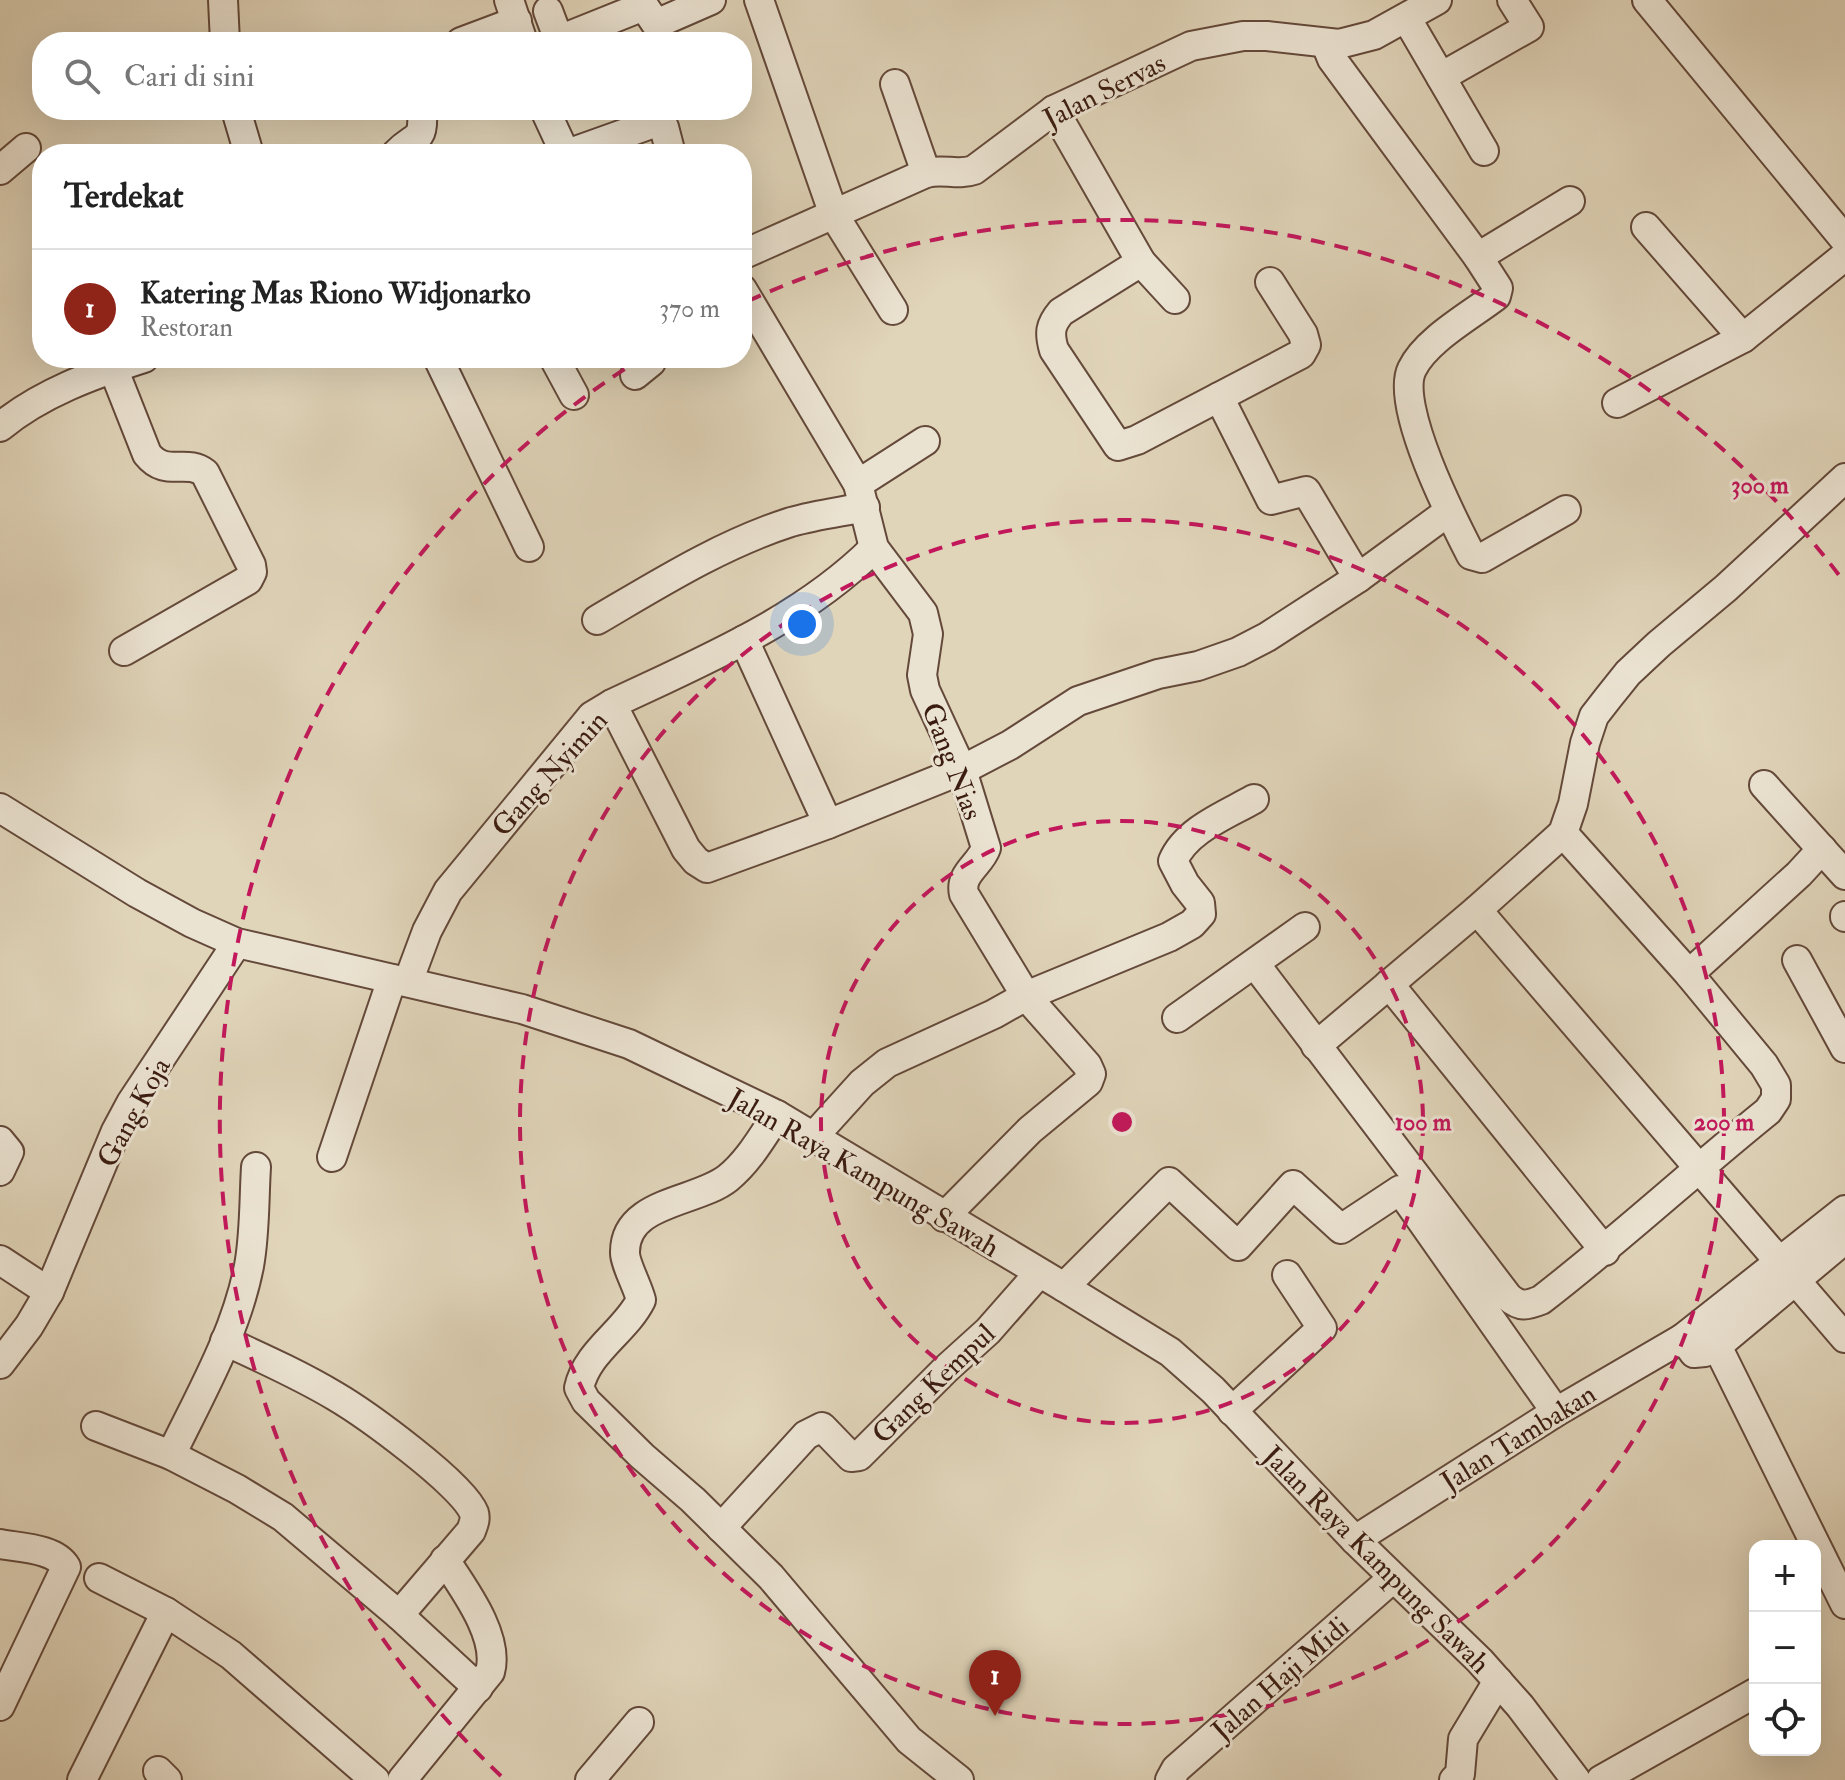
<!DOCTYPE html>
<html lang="id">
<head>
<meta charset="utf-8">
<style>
  body { margin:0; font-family:"IM FELL Double Pica",serif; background:#f6f6f6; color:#222 }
  .controls { position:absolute; right:24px; bottom:24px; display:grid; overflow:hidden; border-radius:16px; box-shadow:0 8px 32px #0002 }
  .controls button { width:72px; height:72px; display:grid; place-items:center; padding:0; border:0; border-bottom:2px solid #e0e0e0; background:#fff; color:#222; font:40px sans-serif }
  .you { position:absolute; left:802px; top:624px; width:28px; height:28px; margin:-20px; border:6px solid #fff; border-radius:50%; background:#1a73e8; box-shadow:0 0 0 12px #1a73e833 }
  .badge { display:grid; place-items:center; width:52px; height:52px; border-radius:50%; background:#8f2418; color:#fff; font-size:26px; font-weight:700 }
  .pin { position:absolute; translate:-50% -66px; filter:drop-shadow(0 2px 4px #0008) }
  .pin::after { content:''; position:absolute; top:42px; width:28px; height:24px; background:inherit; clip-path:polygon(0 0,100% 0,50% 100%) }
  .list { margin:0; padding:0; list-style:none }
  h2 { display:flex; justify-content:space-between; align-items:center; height:104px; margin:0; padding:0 32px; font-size:34px }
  h2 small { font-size:26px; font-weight:400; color:#767676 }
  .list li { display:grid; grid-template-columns:52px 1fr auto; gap:24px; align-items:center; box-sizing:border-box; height:120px; padding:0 32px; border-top:2px solid #e0e0e0 }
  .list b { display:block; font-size:30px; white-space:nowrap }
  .list p { margin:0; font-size:26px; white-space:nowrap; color:#767676 }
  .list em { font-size:26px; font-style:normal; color:#767676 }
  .icon { flex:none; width:44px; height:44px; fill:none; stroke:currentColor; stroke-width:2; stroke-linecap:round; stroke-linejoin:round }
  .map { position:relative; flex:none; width:1845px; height:1780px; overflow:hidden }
  .search { position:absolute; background:#fff; box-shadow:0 8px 32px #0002; left:32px; top:32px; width:720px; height:88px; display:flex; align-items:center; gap:20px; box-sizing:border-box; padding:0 28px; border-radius:32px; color:#767676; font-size:30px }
  .panel { position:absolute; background:#fff; box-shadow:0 8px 32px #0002; left:32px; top:144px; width:720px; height:224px; border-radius:32px }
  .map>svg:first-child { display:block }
</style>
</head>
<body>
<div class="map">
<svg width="1845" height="1780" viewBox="0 0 1845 1780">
  <rect width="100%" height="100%" fill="#e0d4b9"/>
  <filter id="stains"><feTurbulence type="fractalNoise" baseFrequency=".0025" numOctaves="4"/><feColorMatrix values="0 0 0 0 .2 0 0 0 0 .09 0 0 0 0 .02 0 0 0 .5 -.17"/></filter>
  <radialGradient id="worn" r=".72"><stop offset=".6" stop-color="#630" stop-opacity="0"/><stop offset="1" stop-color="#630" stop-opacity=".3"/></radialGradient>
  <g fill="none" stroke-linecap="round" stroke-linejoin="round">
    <defs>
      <g id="minor">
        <path d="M223 0 225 42"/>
        <path d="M509 0 523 42"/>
        <path d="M759 0 834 215 893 310"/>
        <path d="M1647 0 1845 240"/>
        <path d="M548 11 559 40 644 6 656 24 711 0"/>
        <path d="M1407 19 1484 151"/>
        <path d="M461 42 517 21"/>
        <path d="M1326 44 1332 59 1478 257 1498 288 1496 296C1470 316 1426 340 1412 369 1394 405 1453 520 1471 555L1482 558 1566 510"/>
        <path d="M1441 77 1529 27 1512 0"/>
        <path d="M895 84 926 173"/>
        <path d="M236 110 249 154"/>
        <path d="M545 110 564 151 570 153 654 123 664 127 671 154"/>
        <path d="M1054 110 1141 262 1061 312C1050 325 1049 333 1054 350L1118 446 1137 440 1301 354 1306 345 1303 334 1270 282"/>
        <path d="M396 154C416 133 424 144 422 110"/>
        <path d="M0 170 26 148"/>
        <path d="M1646 227 1743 338"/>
        <path d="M742 255 926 173C943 168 957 176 974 170L1054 110 1191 46 1243 36H1267L1339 44 1374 35 1437 0"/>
        <path d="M1478 257 1570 201"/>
        <path d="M1141 262 1175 299"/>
        <path d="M742 289 858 484 874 548 923 613 928 634 922 675 925 690 962 770 986 848C980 865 959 874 964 894L1026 996 994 1014 887 1063 862 1083 814 1136"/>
        <path d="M554 358 574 395"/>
        <path d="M439 360 529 547"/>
        <path d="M113 368 147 454C166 478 186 458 205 473L251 565 252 572 248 580 124 651"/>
        <path d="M635 375 651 362V358"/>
        <path d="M1219 397 1271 500 1306 491 1358 578"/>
        <path d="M1617 403 1743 338 1845 256"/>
        <path d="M0 427C41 393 94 374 144 358"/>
        <path d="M858 484 925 441"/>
        <path d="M597 620C660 583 722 544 791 522 815 515 840 512 865 507"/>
        <path d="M744 640 828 824"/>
        <path d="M612 704 686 849 696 861 707 868 828 824 962 770 1010 745 1078 701 1158 674 1198 666 1238 652 1267 637 1358 578 1448 512"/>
        <path d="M1764 785 1845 875"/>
        <path d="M0 808 137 893 192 923 237 943 522 1009 629 1044 777 1115 1064 1287 1170 1352 1213 1390 1355 1540 1480 1661 1520 1706 1576 1780"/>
        <path d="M1477 910 1845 1338"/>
        <path d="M1845 916V917"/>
        <path d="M1797 960 1845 1048"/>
        <path d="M1255 964 1508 1297C1520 1307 1526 1306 1541 1300 1619 1240 1691 1173 1768 1111L1776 1099V1085L1764 1065 1689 974 1563 833"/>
        <path d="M1689 974 1799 874 1822 849"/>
        <path d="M408 982 427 931 448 891 592 716 612 704C703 661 802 620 874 548"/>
        <path d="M1389 984 1605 1251"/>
        <path d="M1177 1018 1305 927"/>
        <path d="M1316 1046 1477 910 1563 833 1573 804 1585 743 1594 716 1608 698 1628 673 1659 644 1726 588 1845 478"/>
        <path d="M777 1115C762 1137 749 1161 728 1178 697 1203 624 1201 625 1253 625 1264 638 1287 641 1300 625 1332 587 1351 579 1388L586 1401 642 1456 693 1500 771 1577 909 1740 959 1780"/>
        <path d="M0 1141 9 1152 0 1171"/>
        <path d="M332 1157 392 979"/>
        <path d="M944 1217 1030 1130 1088 1082 1091 1074 1087 1065 1026 996 1169 937 1192 924 1201 914 1200 903 1185 884 1173 861C1186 830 1226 815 1254 799"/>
        <path d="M0 1260 49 1292"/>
        <path d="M1064 1287 1169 1182 1238 1246 1293 1185 1341 1229 1400 1190 1556 1412"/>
        <path d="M1683 1338 1694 1353 1705 1352 1717 1346 1845 1239"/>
        <path d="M225 1341C262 1358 300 1375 335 1396 364 1413 463 1484 474 1513 476 1520 473 1525 471 1531L399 1615"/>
        <path d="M1717 1346 1845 1604"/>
        <path d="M0 1364 29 1326 49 1292 116 1131 131 1103 237 943"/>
        <path d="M1232 1411 1322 1328 1287 1275"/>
        <path d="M96 1426 171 1455 237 1489 283 1517 399 1615 478 1688"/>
        <path d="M171 1455C200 1395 236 1333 249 1266 255 1234 254 1199 256 1167"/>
        <path d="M721 1528 806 1435 822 1427 851 1457 859 1456 946 1369 988 1331 1039 1273"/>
        <path d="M1355 1540 1556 1412 1683 1338 1845 1210"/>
        <path d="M0 1544C20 1548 55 1548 66 1567L0 1706"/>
        <path d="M99 1578 166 1612"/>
        <path d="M158 1771 167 1780"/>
        <path d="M82 1780 166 1612 231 1655 375 1780"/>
        <path d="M402 1780 490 1672C500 1637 464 1589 445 1560"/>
        <path d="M590 1780 639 1722"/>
        <path d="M1170 1780 1176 1769 1393 1578"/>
        <path d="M1454 1780 1460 1774 1463 1739 1498 1681"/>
        <path d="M1601 1780 1755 1693"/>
      </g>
    </defs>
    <use href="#minor" stroke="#64493a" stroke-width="32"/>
    <use href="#minor" stroke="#ebe3d2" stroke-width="28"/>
  </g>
  <g fill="none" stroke="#c2185b" stroke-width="4" stroke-dasharray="14 10">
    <circle cx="1122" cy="1122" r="301"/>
    <circle cx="1122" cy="1122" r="602"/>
    <path d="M501 1776A902 902 0 0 1 637 361M748 301A902 902 0 0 1 1842 579"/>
  </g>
  <g text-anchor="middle" stroke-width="6" stroke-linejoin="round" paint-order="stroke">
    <g font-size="28" fill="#3a1b0f" stroke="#ebe3d2">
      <text transform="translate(1104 90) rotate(-27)" y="10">Jalan Servas</text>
      <text transform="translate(953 761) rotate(69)" y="10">Gang Nias</text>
      <text transform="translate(549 773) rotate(-48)" y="10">Gang Nyimin</text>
      <text transform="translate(133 1112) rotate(-61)" y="10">Gang Koja</text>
      <text transform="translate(864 1172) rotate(30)" y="10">Jalan Raya Kampung Sawah</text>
      <text transform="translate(933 1383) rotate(-44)" y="10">Gang Kempul</text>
      <text transform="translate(1518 1437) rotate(-32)" y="10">Jalan Tambakan</text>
      <text transform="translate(1377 1559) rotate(45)" y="10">Jalan Raya Kampung Sawah</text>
      <text transform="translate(1280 1678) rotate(-41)" y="10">Jalan Haji Midi</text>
    </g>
  </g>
  <circle cx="1122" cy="1122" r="12" fill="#c2185b" stroke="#ebe3d2" stroke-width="4"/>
  <g font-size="24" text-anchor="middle" font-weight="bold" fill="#c2185b" stroke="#ebe3d2" stroke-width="6" stroke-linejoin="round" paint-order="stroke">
    <text x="1760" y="493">300 m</text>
    <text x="1423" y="1130">100 m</text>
    <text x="1724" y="1130">200 m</text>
  </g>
  <rect width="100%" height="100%" filter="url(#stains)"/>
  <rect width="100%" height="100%" fill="url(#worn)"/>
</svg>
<div class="controls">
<button>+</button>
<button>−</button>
<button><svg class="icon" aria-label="locate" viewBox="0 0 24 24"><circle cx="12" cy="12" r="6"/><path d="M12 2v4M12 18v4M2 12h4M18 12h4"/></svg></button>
</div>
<div class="you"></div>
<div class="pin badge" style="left:995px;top:1716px">1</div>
<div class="search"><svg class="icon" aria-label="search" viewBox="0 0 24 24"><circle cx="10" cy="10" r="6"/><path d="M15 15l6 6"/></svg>Cari di sini</div>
<section class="panel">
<h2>Terdekat<small></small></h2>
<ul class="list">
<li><span class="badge">1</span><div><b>Katering Mas Riono Widjonarko</b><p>Restoran</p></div><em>370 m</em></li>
</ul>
</section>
</div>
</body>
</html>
